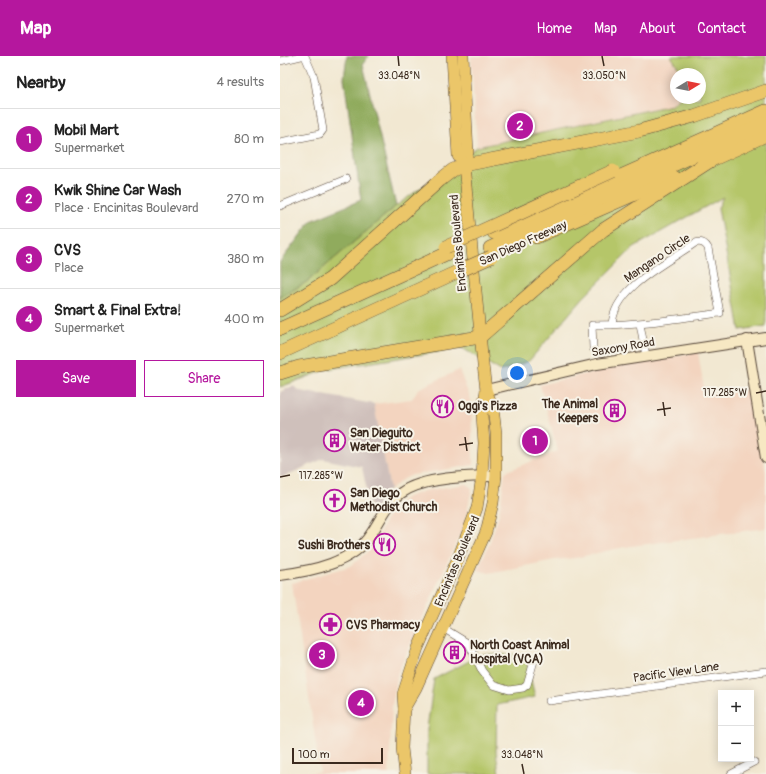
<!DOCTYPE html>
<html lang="en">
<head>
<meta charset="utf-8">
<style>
  body { margin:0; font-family:Pangolin,sans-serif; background:#f6f6f6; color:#222 }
  .controls { position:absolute; right:12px; bottom:12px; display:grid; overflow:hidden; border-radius:0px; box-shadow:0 2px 10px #0003 }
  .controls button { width:36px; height:36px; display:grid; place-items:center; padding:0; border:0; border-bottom:1px solid #e0e0e0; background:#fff; color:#222; font:20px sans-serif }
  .compass { position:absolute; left:390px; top:12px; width:36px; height:36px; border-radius:50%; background:#fff; box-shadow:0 2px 10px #0003; rotate:80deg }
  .scale { position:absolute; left:12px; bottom:10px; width:91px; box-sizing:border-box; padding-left:4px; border:2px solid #3b2a1e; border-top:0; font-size:11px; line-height:14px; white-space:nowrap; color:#3b2a1e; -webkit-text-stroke:3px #f7f3e8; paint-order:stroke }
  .you { position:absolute; left:237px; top:317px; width:14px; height:14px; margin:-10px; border:3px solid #fff; border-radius:50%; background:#1a73e8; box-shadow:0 0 0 6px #1a73e833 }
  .badge { display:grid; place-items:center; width:26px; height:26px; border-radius:50%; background:#b5179e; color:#fff; font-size:13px; font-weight:700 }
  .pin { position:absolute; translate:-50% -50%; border:2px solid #fff; box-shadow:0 1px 4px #0006 }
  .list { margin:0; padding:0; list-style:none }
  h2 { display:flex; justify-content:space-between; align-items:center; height:52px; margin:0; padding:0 16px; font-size:17px }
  h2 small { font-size:13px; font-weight:400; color:#767676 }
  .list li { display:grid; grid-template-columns:26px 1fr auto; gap:12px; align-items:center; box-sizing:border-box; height:60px; padding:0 16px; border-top:1px solid #e0e0e0 }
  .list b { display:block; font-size:15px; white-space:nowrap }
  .list p { margin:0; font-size:13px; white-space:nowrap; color:#767676 }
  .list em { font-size:13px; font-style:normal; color:#767676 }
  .actions { display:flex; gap:8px; padding:12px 16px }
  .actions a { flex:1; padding:9px 0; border:1px solid #b5179e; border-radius:0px; text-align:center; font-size:14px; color:#b5179e }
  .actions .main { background:#b5179e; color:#fff }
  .map { position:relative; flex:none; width:486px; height:718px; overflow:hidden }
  header { display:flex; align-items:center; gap:24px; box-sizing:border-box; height:56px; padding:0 20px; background:#b5179e; color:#fff }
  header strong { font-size:19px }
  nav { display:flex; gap:22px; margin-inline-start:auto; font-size:14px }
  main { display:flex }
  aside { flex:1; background:#fff }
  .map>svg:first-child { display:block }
</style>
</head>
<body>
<header>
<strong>Map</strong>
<nav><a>Home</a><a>Map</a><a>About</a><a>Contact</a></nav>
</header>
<main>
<aside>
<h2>Nearby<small>4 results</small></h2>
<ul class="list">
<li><span class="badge">1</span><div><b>Mobil Mart</b><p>Supermarket</p></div><em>80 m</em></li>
<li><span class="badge">2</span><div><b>Kwik Shine Car Wash</b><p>Place · Encinitas Boulevard</p></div><em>270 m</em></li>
<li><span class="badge">3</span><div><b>CVS</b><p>Place</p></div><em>380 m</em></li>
<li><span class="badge">4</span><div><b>Smart &amp; Final Extra!</b><p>Supermarket</p></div><em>400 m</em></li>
</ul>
<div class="actions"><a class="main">Save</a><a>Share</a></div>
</aside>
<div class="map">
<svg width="486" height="718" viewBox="0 0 486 718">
  <rect width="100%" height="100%" fill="#f7f3e8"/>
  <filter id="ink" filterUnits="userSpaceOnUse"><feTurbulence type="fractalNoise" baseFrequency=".025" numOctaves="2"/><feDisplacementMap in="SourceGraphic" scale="8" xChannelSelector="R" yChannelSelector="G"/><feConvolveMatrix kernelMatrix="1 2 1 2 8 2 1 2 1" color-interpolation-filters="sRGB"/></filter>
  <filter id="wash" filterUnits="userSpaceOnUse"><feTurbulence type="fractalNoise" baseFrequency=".012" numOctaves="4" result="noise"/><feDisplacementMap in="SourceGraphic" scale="16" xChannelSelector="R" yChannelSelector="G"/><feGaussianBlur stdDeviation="0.9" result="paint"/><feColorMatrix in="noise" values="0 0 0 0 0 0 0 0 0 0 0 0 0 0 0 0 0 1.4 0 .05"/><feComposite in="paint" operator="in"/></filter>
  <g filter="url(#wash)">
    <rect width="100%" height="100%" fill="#f2e8d2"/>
    <g fill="#f3d4bf">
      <path d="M191 0H391L400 14 401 18H396V42H400L392 49 197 91Z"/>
      <path d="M418 296 425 339 471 332 486 416V472L344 491 295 502 274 504 209 517 197 514 209 489 219 459 225 416 278 395 260 329 326 313 330 314 332 311Z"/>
      <path d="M179 314 191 344 193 409 132 419 122 424 110 434 94 348 132 343 138 333Z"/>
      <path d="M186 428 192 432 184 469 118 616 112 649 109 718H23L40 716 12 527 71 510 91 493 110 456 125 442 144 435Z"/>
    </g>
    <path fill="#cfc0bb" d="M13 330 20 335 94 348 110 434 102 439 92 459 82 411 43 403 0 422V336Z"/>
    <g fill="#b5c669" stroke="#787844">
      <path d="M391 0H486V270L460 274 438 152 443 141 354 191 302 243 249 305 221 315 182 292 49 313 0 331V242L28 225 116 150 197 91 392 49 400 42H420V18H401L400 14Z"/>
      <path d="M203 598 245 599 255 641 217 649 216 695 219 718H147V673L154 623Z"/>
    </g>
    <path fill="#90ab5d" stroke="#666a3e" d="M67 0H88L83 8 116 150 28 225 0 242V206L31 165 81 144 64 22Z"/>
  </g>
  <g filter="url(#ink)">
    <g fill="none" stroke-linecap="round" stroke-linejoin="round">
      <defs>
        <g id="street">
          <path d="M0 5 21 0"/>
          <path d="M0 86 40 78 43 74 34 21 25 0"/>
          <path d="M0 150 66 123"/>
          <path d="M360 268 366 300"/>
          <path d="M313 292 312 269C355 269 397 263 440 257L428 192C425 187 421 185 415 187 387 207 334 231 332 269"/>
          <path d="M163 572 189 588 202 615 213 629 229 634 243 632 247 629 254 605"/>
          <path d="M269 645 486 615"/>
          <path d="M451 718 474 706"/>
        </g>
        <g id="secondary">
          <path d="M467 284 486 402"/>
          <path d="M206 334 317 308 486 282"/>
          <path d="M0 519C32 515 73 507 91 478 101 464 107 447 121 437 143 421 189 420 216 420"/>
        </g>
        <g id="primary">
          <path d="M183 0 188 96 184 109"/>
          <path d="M124 653 136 632 206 476 213 447 216 420V377L213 352 206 334 203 309 184 109 178 100 172 0"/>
          <path d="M125 718 122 692 124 653 123 638 138 592 178 502 197 452 202 420 204 387 202 359 206 334"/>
        </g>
        <g id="highway">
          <path d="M423 108 486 79"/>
          <path d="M214 177 486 55"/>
          <path d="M256 181 394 121"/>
          <path d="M210 192 486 67"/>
          <path d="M0 254 50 223 160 124 173 114 184 109 359 75 414 60 486 35"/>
          <path d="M0 273 168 197"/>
          <path d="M0 297 177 216"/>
          <path d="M0 317 19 311 200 281 323 174 430 105"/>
        </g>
      </defs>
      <use href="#street" stroke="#564639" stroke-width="8"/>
      <use href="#secondary" stroke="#564639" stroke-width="12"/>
      <use href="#primary" stroke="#564639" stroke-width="12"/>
      <use href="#highway" stroke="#564639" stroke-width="14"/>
      <use href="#street" stroke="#fff" stroke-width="7"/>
      <use href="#secondary" stroke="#f7e8c3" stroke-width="10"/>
      <use href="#primary" stroke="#ebc669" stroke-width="11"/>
      <use href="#highway" stroke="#ebc669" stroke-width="13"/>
      <defs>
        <g id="highway-bridge">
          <path d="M166 191 333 115"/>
          <path d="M177 216 211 201"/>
        </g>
      </defs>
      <use href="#highway-bridge" stroke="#564639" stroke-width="14" stroke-linecap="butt"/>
      <use href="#highway-bridge" stroke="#ebc669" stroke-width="13"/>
    </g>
  </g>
  <path fill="none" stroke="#3b2a1e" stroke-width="1.5" d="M118 0 119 10M322 0 324 10M476 337 486 335M383 346 385 360M377 354 391 352M185 381 187 395M179 389 193 387M0 421 10 419M242 708 244 718"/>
  <defs>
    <symbol id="restaurant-ring" viewBox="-11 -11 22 22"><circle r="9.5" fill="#f7f3e8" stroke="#b5179e" stroke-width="1.5"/><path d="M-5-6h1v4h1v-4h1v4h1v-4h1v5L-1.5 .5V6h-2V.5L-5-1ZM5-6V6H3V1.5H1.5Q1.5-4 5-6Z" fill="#b5179e"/></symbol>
    <symbol id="building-ring" viewBox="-11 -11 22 22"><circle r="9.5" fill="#f7f3e8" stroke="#b5179e" stroke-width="1.5"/><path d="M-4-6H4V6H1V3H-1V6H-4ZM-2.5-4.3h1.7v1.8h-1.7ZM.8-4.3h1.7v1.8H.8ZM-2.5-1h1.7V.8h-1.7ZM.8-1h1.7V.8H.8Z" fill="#b5179e"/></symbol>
    <symbol id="church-ring" viewBox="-11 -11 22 22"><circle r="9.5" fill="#f7f3e8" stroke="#b5179e" stroke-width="1.5"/><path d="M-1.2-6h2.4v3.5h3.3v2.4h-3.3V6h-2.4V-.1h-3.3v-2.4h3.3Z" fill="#b5179e"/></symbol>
    <symbol id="pharmacy-ring" viewBox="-11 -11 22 22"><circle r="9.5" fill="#f7f3e8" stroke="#b5179e" stroke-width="1.5"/><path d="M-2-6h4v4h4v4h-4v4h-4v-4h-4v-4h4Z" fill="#b5179e"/></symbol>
  </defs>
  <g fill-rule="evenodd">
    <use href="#restaurant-ring" x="150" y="338" width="25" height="25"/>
    <use href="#building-ring" x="322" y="342" width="25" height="25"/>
    <use href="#building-ring" x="42" y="372" width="25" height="25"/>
    <use href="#church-ring" x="42" y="432" width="25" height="25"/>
    <use href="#restaurant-ring" x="92" y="476" width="25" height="25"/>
    <use href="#pharmacy-ring" x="38" y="556" width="25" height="25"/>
    <use href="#building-ring" x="162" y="584" width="25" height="25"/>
  </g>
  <g text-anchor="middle" stroke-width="4" stroke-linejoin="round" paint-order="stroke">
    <g font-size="12" fill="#3b2a1e" stroke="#f7f3e8">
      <text transform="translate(178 187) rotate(-95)" y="4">Encinitas Boulevard</text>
      <text transform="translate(243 187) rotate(-24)" y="4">San Diego Freeway</text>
      <text transform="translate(377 202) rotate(-34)" y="4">Mangano Circle</text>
      <text transform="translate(343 291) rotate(-10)" y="4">Saxony Road</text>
      <text transform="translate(177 505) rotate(-67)" y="4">Encinitas Boulevard</text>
      <text transform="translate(396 616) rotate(-8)" y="4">Pacific View Lane</text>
    </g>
    <g font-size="12" font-weight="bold" fill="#3b2a1e" stroke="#f7f3e8" text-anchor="start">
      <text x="318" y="352" text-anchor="end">The Animal<tspan x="318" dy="14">Keepers</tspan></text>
      <text x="178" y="354">Oggi's Pizza</text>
      <text x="70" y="381">San Dieguito<tspan x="70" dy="14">Water District</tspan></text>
      <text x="70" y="441">San Diego<tspan x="70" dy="14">Methodist Church</tspan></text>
      <text x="90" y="493" text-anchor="end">Sushi Brothers</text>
      <text x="66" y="573">CVS Pharmacy</text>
      <text x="190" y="593">North Coast Animal<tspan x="190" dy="14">Hospital (VCA)</tspan></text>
    </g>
  </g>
  <g font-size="10" text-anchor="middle" fill="#3b2a1e" stroke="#f7f3e8" stroke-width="4" stroke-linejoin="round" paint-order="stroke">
    <text x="119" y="23">33.048°N</text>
    <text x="324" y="23">33.050°N</text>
    <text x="445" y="340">117.285°W</text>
    <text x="41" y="423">117.285°W</text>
    <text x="242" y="702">33.048°N</text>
  </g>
</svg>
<div class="controls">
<button>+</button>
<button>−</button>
</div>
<svg class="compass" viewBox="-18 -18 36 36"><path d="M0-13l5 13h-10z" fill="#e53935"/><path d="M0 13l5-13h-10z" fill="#767676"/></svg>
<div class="scale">100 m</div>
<div class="you"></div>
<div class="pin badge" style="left:255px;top:385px">1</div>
<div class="pin badge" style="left:240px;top:70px">2</div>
<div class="pin badge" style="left:42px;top:599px">3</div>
<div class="pin badge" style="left:81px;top:647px">4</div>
</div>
</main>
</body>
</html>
